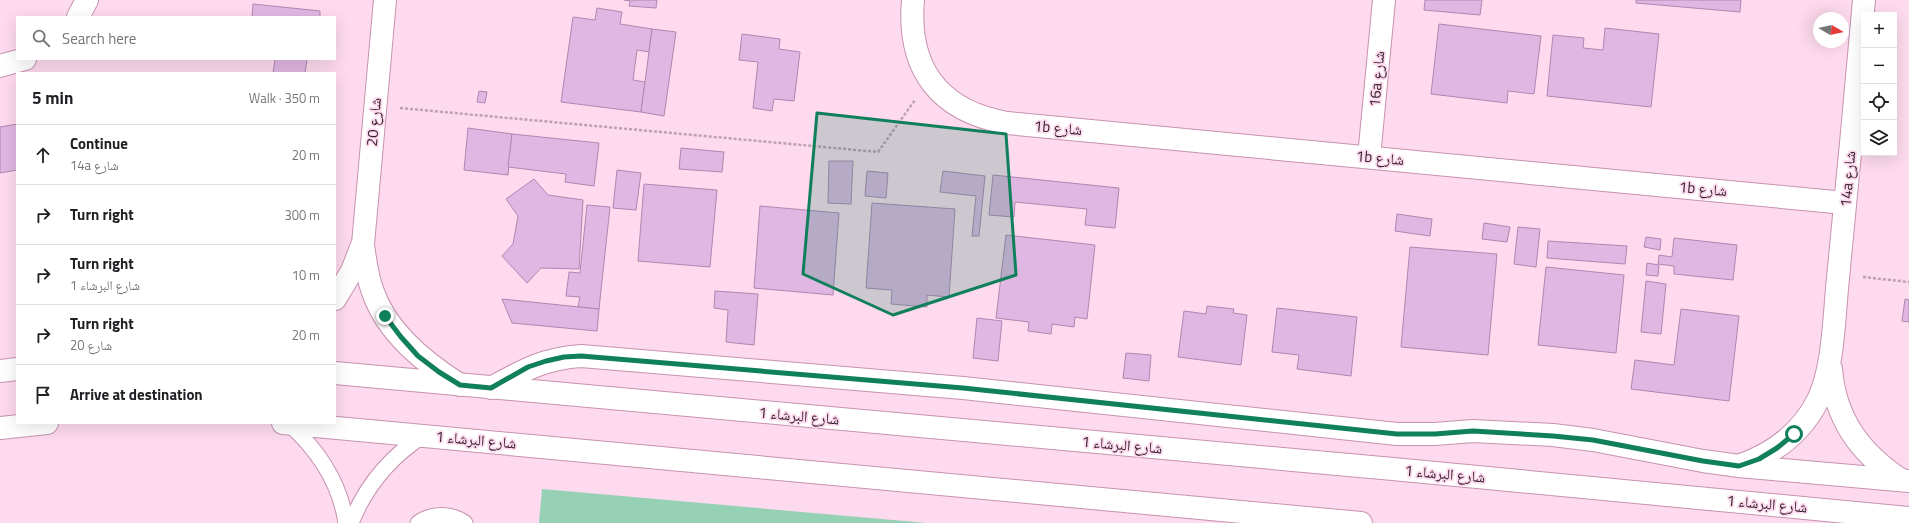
<!DOCTYPE html>
<html lang="en">
<head>
<meta charset="utf-8">
<style>
  body { margin:0; font-family:"Titillium Web","Noto Naskh Arabic",sans-serif; background:#f6f6f6; color:#202124 }
  .controls { position:absolute; right:12px; top:12px; display:grid; overflow:hidden; border-radius:0px; box-shadow:0 4px 16px #0002 }
  .controls button { width:36px; height:36px; display:grid; place-items:center; padding:0; border:0; border-bottom:1px solid #e0e0e0; background:#fff; color:#202124; font:20px sans-serif }
  .compass { position:absolute; left:1813px; top:12px; width:36px; height:36px; border-radius:50%; background:#fff; box-shadow:0 4px 16px #0002; rotate:99deg }
  .stop { position:absolute; width:12px; height:12px; margin:-9px; border:3px solid #107f5b; border-radius:50%; background:#fff }
  .stop.end { background:#107f5b; border-color:#fff; box-shadow:0 1px 4px #0008 }
  .list { margin:0; padding:0; list-style:none }
  h2 { display:flex; justify-content:space-between; align-items:center; height:52px; margin:0; padding:0 16px; font-size:17px }
  h2 small { font-size:13px; font-weight:400; color:#757577 }
  .list li { display:grid; grid-template-columns:26px 1fr auto; gap:12px; align-items:center; box-sizing:border-box; height:60px; padding:0 16px; border-top:1px solid #e0e0e0 }
  .list b { display:block; font-size:15px; white-space:nowrap }
  .list p { margin:0; font-size:13px; white-space:nowrap; color:#757577 }
  .list em { font-size:13px; font-style:normal; color:#757577 }
  .icon { flex:none; width:22px; height:22px; fill:none; stroke:currentColor; stroke-width:2; stroke-linecap:round; stroke-linejoin:round }
  .map { position:relative; flex:none; width:1909px; height:523px; overflow:hidden }
  .search { position:absolute; background:#fff; box-shadow:0 4px 16px #0002; left:16px; top:16px; width:320px; height:44px; display:flex; align-items:center; gap:10px; box-sizing:border-box; padding:0 14px; border-radius:0px; color:#757577; font-size:15px }
  .panel { position:absolute; background:#fff; box-shadow:0 4px 16px #0002; left:16px; top:72px; width:320px; height:352px; border-radius:0px }
  .map>svg:first-child { display:block }
</style>
</head>
<body>
<div class="map">
<svg width="1909" height="523" viewBox="0 0 1909 523">
  <rect width="100%" height="100%" fill="#fddaed"/>
  <path fill="#96d0b5" d="M542 489 927 523H539Z"/>
  <g fill="#e0b7e3" stroke="#ae87b0">
    <path d="M624 0H657L656 8 629 6 630 1Z"/>
    <path d="M1425 0H1482L1480 15 1424 10Z"/>
    <path d="M1636 0H1741L1740 12 1636 3Z"/>
    <path d="M253 4 320 11V17H252Z"/>
    <path d="M597 8 622 12 620 24 652 29 649 52 637 50 633 80 645 82 641 112 561 102 573 17 595 20Z"/>
    <path d="M1439 24 1541 36 1534 94 1508 91 1507 103 1431 94Z"/>
    <path d="M1605 28 1659 34 1651 107 1547 96 1553 35 1584 38 1583 48 1603 50Z"/>
    <path d="M652 29 676 32 664 116 641 112Z"/>
    <path d="M742 34 780 39 779 49 800 52 794 101 774 99 772 111 753 108 758 62 739 60Z"/>
    <path d="M275 59H307L305 73H273Z"/>
    <path d="M479 91 487 92 485 103 477 102Z"/>
    <path d="M17 124V170L0 173V127Z"/>
    <path d="M468 128 512 134 508 175 464 170Z"/>
    <path d="M512 134 599 143 594 186 565 182 566 174 508 167Z"/>
    <path d="M681 148 724 152 722 172 679 169Z"/>
    <path d="M829 161H853L851 204 828 203Z"/>
    <path d="M617 170 641 173 636 210 613 208Z"/>
    <path d="M867 171 888 173 886 198 865 196Z"/>
    <path d="M943 171 985 176 979 236H972L976 196 940 192Z"/>
    <path d="M993 175 1119 188 1115 228 1085 225 1087 209 1015 202 1014 217 989 215Z"/>
    <path d="M534 179 548 195 583 200 579 269 541 268 527 283 502 256 513 244 518 216 506 199Z"/>
    <path d="M644 184 717 190 710 267 638 261Z"/>
    <path d="M872 203 955 209 949 297 927 295V307L891 304 892 290 866 288Z"/>
    <path d="M587 205 610 207 599 309 578 307 580 297 566 296 569 272 580 273Z"/>
    <path d="M760 206 839 213 833 295 754 288Z"/>
    <path d="M1397 214 1432 219 1430 236 1395 231Z"/>
    <path d="M1484 223 1510 227 1507 242 1482 239Z"/>
    <path d="M1518 227 1540 229 1536 267 1514 264Z"/>
    <path d="M1006 235 1095 245 1087 319 1075 317 1074 327 1052 324 1051 334 1028 331 1029 322 996 318Z"/>
    <path d="M1646 237 1661 239 1660 250 1644 247Z"/>
    <path d="M1674 238 1737 245 1733 280 1674 274V266L1658 264 1659 255 1672 257Z"/>
    <path d="M1548 241 1627 246 1625 264 1547 258Z"/>
    <path d="M1410 247 1497 254 1488 355 1401 347Z"/>
    <path d="M1647 263 1659 265 1658 276 1646 275Z"/>
    <path d="M1546 267 1624 275 1616 353 1538 345Z"/>
    <path d="M1646 281 1666 284 1661 334 1641 332Z"/>
    <path d="M715 291 758 294 754 345 726 342 728 310 714 308Z"/>
    <path d="M502 299 599 309 597 331 512 323Z"/>
    <path d="M1905 299 1909 300V322L1902 321Z"/>
    <path d="M1207 306 1234 309 1233 313 1247 315 1241 365 1178 357 1184 311 1206 314Z"/>
    <path d="M1277 308 1357 317 1351 376 1297 369 1299 355 1272 352Z"/>
    <path d="M1681 309 1739 316 1729 401 1631 389 1635 360 1674 365Z"/>
    <path d="M977 318 1002 321 998 361 973 358Z"/>
    <path d="M1126 353 1151 355 1149 381 1123 378Z"/>
  </g>
  <g fill="none" stroke-linecap="round" stroke-linejoin="round">
    <defs>
      <g id="lane">
        <path d="M289 424C319 451 340 483 346 523"/>
        <path d="M351 523C366 485 390 457 424 435"/>
        <path d="M418 523C432 513 451 513 465 523"/>
      </g>
      <g id="street">
        <path d="M385 0 363 244C365 260 367 277 373 292 387 333 425 363 460 385"/>
        <path d="M913 0C907 69 939 111 1007 123L1845 203"/>
        <path d="M78 17 87 0"/>
        <path d="M0 66 25 59"/>
        <path d="M1369 157 1384 0"/>
        <path d="M335 299 352 271 362 245"/>
        <path d="M1831 369C1835 419 1860 453 1901 480"/>
        <path d="M491 388C522 371 545 358 581 356L963 388 1397 434H1435L1473 431 1553 435 1593 440 1703 461 1739 466 1909 481"/>
        <path d="M1741 465C1775 453 1802 432 1818 400 1834 367 1834 315 1838 278 1847 185 1856 93 1864 0"/>
      </g>
      <g id="secondary">
        <path d="M0 371 17 369"/>
        <path d="M335 373 1393 469 1909 518"/>
        <path d="M283 423 1361 523"/>
        <path d="M0 428 47 423"/>
      </g>
    </defs>
    <use href="#lane" stroke="#c792b0" stroke-width="17"/>
    <use href="#street" stroke="#c792b0" stroke-width="24"/>
    <use href="#secondary" stroke="#c792b0" stroke-width="24"/>
    <g stroke="#bfa0b1" stroke-width="2.5" stroke-dasharray="3 2" stroke-linecap="butt">
      <path d="M400 108 878 152 915 100"/>
      <path d="M1863 277 1909 282"/>
    </g>
    <use href="#lane" stroke="#fff" stroke-width="15"/>
    <use href="#street" stroke="#fff" stroke-width="22"/>
    <use href="#secondary" stroke="#fff" stroke-width="22"/>
  </g>
  <g fill="none" stroke-linecap="round" stroke-linejoin="round">
    <path stroke="#107f5b" stroke-width="5" d="M385 316 401 337 418 356 439 372 460 385 491 388 528 367 546 361 564 357 581 356 963 388 1397 434H1435L1473 431 1553 436 1593 440 1703 461 1739 466 1759 459 1777 448 1794 434"/>
  </g>
  <path fill="#107f5b" fill-opacity="0.2" stroke="#107f5b" stroke-width="3" stroke-linejoin="round" d="M817 113 1006 134 1016 275 893 315 803 274Z"/>
  <g text-anchor="middle" stroke-width="3.5" stroke-linejoin="round" paint-order="stroke">
    <g font-size="15" fill="#37222e" stroke="#fddaed">
      <text transform="translate(1377 79) rotate(-85)" y="5">16a شارع</text>
      <text transform="translate(374 122) rotate(-85)" y="5">شارع 20</text>
      <text transform="translate(1058 128) rotate(5)" y="5">1b شارع</text>
      <text transform="translate(1380 158) rotate(5)" y="5">1b شارع</text>
      <text transform="translate(1848 179) rotate(-85)" y="5">14a شارع</text>
      <text transform="translate(1703 189) rotate(5)" y="5">1b شارع</text>
      <text transform="translate(799 416) rotate(5)" y="5">شارع البرشاء 1</text>
      <text transform="translate(476 440) rotate(5)" y="5">شارع البرشاء 1</text>
      <text transform="translate(1122 445) rotate(5)" y="5">شارع البرشاء 1</text>
      <text transform="translate(1445 474) rotate(5)" y="5">شارع البرشاء 1</text>
      <text transform="translate(1767 504) rotate(5)" y="5">شارع البرشاء 1</text>
    </g>
  </g>
</svg>
<div class="controls">
<button>+</button>
<button>−</button>
<button><svg class="icon" aria-label="locate" viewBox="0 0 24 24"><circle cx="12" cy="12" r="6"/><path d="M12 2v4M12 18v4M2 12h4M18 12h4"/></svg></button>
<button><svg class="icon" aria-label="layers" viewBox="0 0 24 24"><path d="M12 4l9 5-9 5-9-5zM3 14l9 5 9-5"/></svg></button>
</div>
<svg class="compass" viewBox="-18 -18 36 36"><path d="M0-13l5 13h-10z" fill="#e53935"/><path d="M0 13l5-13h-10z" fill="#757577"/></svg>
<div class="stop" style="left:1794px;top:434px"></div>
<div class="stop end" style="left:385px;top:316px"></div>
<div class="search"><svg class="icon" aria-label="search" viewBox="0 0 24 24"><circle cx="10" cy="10" r="6"/><path d="M15 15l6 6"/></svg>Search here</div>
<section class="panel">
<h2>5 min<small>Walk · 350 m</small></h2>
<ul class="list">
<li><svg class="icon" aria-label="ahead" viewBox="0 0 24 24"><path d="M12 20V5M6 11l6-6 6 6"/></svg><div><b>Continue</b><p>14a شارع</p></div><em>20 m</em></li>
<li><svg class="icon" aria-label="right" viewBox="0 0 24 24"><path d="M7 20v-9h11M14 6l5 5-5 5"/></svg><div><b>Turn right</b></div><em>300 m</em></li>
<li><svg class="icon" aria-label="right" viewBox="0 0 24 24"><path d="M7 20v-9h11M14 6l5 5-5 5"/></svg><div><b>Turn right</b><p>شارع البرشاء 1</p></div><em>10 m</em></li>
<li><svg class="icon" aria-label="right" viewBox="0 0 24 24"><path d="M7 20v-9h11M14 6l5 5-5 5"/></svg><div><b>Turn right</b><p>شارع 20</p></div><em>20 m</em></li>
<li><svg class="icon" aria-label="arrive" viewBox="0 0 24 24"><path d="M6 21V4h12l-3 4 3 4H6"/></svg><div><b>Arrive at destination</b></div></li>
</ul>
</section>
</div>
</body>
</html>
